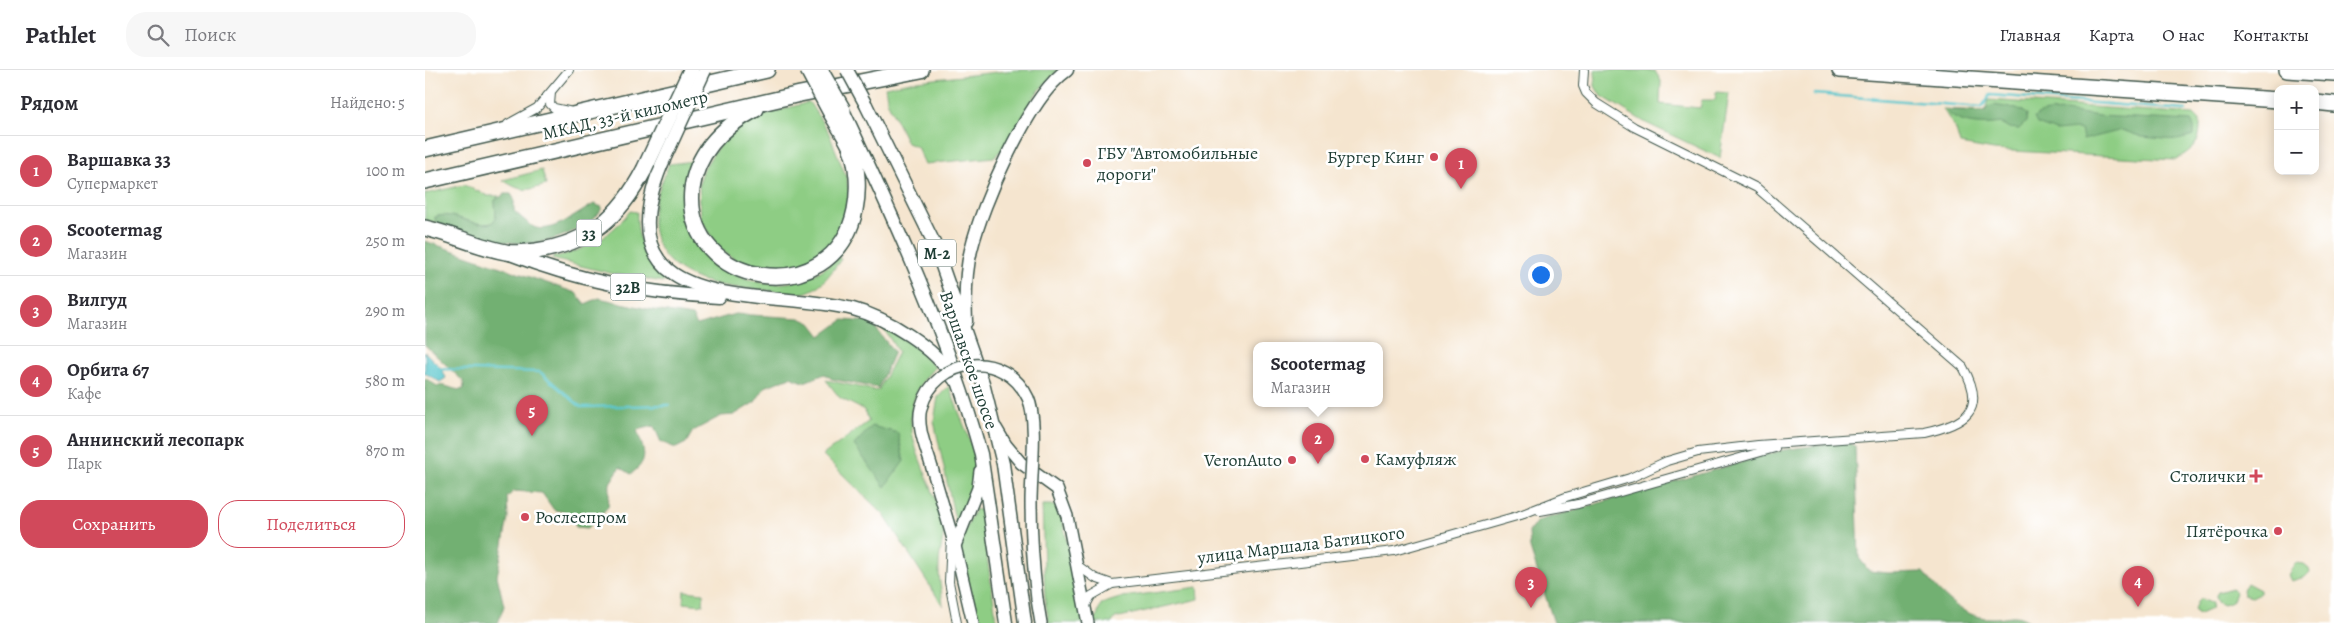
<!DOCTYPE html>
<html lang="ru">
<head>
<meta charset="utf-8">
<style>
  body { margin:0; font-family:Alegreya,serif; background:#f7f7f7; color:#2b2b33 }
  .controls { position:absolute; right:15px; top:15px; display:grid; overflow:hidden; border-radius:10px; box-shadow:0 2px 12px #0003 }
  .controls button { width:45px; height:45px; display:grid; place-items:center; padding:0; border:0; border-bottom:1px solid #e1e1e2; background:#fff; color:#2b2b33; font:25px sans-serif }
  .you { position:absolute; left:1115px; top:204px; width:18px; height:18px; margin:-12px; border:4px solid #fff; border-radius:50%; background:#1a73e8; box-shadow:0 0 0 8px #1a73e833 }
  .badge { display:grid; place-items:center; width:32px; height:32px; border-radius:50%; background:#d1495b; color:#fff; font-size:16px; font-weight:700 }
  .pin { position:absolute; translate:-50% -41px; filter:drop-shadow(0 1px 2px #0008) }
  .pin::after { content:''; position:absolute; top:26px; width:18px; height:15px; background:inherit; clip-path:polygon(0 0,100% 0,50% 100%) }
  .popup { position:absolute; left:828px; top:272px; width:130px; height:65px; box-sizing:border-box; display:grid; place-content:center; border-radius:10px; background:#fff; filter:drop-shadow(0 1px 4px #0005); font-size:16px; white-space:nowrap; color:#7c7c81 }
  .popup b { font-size:19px; color:#2b2b33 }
  .popup::after { content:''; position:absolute; left:50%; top:100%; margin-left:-10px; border:10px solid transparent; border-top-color:#fff }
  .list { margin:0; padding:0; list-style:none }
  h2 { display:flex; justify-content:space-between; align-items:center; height:65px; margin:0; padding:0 20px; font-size:21px }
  h2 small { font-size:16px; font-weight:400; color:#7c7c81 }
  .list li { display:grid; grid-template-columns:32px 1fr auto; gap:15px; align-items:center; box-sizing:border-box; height:70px; padding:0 20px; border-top:1px solid #e1e1e2 }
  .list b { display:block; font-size:19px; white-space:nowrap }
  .list p { margin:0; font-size:16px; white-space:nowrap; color:#7c7c81 }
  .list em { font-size:16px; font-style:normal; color:#7c7c81 }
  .actions { display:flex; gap:10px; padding:15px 20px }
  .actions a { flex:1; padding:11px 0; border:1px solid #d1495b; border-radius:20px; text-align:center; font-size:18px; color:#d1495b }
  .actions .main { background:#d1495b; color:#fff }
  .icon { flex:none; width:28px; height:28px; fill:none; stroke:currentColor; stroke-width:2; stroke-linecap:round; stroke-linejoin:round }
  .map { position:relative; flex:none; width:1909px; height:553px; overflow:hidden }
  header { display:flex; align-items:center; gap:30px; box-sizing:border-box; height:70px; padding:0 25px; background:#fff; border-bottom:1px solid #e1e1e2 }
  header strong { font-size:24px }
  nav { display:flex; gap:28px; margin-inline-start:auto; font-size:18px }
  .search { width:350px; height:45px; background:#f7f7f7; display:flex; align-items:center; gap:12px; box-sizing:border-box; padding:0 18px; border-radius:20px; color:#7c7c81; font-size:19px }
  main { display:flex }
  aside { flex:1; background:#fff }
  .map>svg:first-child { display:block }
</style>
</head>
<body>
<header>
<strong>Pathlet</strong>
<div class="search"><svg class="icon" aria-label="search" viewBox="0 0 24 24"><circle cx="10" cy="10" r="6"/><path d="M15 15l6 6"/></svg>Поиск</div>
<nav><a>Главная</a><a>Карта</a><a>О нас</a><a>Контакты</a></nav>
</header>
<main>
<aside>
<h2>Рядом<small>Найдено: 5</small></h2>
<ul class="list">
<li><span class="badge">1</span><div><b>Варшавка 33</b><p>Супермаркет</p></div><em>100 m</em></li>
<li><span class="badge">2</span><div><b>Scootermag</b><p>Магазин</p></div><em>250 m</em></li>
<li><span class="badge">3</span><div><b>Вилгуд</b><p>Магазин</p></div><em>290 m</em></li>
<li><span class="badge">4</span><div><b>Орбита 67</b><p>Кафе</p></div><em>580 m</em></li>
<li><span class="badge">5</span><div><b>Аннинский лесопарк</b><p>Парк</p></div><em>870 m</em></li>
</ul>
<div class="actions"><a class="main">Сохранить</a><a>Поделиться</a></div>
</aside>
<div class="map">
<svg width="1909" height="553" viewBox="0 0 1909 553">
  <rect width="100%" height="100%" fill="#fff"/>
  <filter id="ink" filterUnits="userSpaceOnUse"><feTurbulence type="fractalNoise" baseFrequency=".02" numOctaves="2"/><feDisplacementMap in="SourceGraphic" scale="10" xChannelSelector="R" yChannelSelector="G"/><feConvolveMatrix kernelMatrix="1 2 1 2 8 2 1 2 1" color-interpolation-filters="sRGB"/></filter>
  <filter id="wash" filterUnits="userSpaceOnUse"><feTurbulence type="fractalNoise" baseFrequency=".0096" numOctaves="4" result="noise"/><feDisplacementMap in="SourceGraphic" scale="20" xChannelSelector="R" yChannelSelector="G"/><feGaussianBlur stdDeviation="1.12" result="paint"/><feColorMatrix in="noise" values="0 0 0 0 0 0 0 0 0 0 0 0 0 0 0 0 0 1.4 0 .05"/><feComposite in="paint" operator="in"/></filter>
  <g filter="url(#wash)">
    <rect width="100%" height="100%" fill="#f5e5cf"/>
    <g fill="#8ecd84" stroke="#56855c">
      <path d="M590 0H633L611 24 581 76 569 87 500 94 492 77 482 73 463 33 460 17 492 11Z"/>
      <path d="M1170 0 1230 1 1236 11 1235 34 1275 38 1277 30H1290L1291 22 1304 23 1295 88 1221 53 1175 25 1170 16Z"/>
      <path d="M1563 30 1769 44 1775 50C1776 73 1769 78 1751 90L1569 80 1535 74 1531 60 1518 39 1560 41Z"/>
      <path d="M384 32 403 61 422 109 425 132 416 164 393 189 358 201 320 196 293 178 276 149 274 114 279 98 300 66 331 47Z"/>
      <path d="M268 91C263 105 258 118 260 133 264 190 327 228 381 208 393 204 403 196 413 187L416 189C407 202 394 221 377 223 365 225 351 221 339 220 295 217 235 211 228 156 226 135 237 113 244 94Z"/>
      <path d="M117 100 121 115C101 121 96 122 78 110Z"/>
      <path d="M39 115 63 126H74L70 130 71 148 67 153C48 158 27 140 10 147L11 153 0 150V124Z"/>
      <path d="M205 141 212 142C211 170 222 190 240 210L239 212 189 204 127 189 128 187C160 181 185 167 205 141Z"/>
      <path d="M456 254 491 278 510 297C457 351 507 397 518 456 520 467 514 482 514 494 513 507 517 522 518 536L459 445 398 385 444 351 439 340 415 328 401 310 453 321 473 282Z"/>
      <path d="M524 316 548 379 551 408 532 459 509 351 513 327Z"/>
      <path d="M617 435H626L635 438 659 553H624L620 530Z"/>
      <path d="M550 439 555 440 572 553H555L533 477Z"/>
      <path d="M1870 493 1879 494 1884 498 1885 502 1880 507 1866 511 1863 505Z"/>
      <path d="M1822 513 1835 520V523L1827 527 1819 525 1818 520Z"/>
      <path d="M773 517 774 529 690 548 687 553H670L676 534 698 527Z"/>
      <path d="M1807 518 1811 523 1807 532 1798 535 1792 532 1790 527 1793 522Z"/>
      <path d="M259 521 279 523 278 535 258 533Z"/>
      <path d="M1775 529 1787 533 1786 539 1775 544 1771 543 1769 539 1772 532Z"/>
    </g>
    <g fill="#72b072" stroke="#487653">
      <path d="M1569 35 1597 40 1602 45 1601 52 1594 59 1584 58 1576 53C1559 56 1531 55 1521 40L1560 41 1563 37Z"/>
      <path d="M1640 41 1674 46 1766 51 1769 57V66L1752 70 1740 69 1717 67 1697 60 1658 70 1656 60 1652 59 1631 61 1612 54 1609 48C1616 40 1630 42 1640 41Z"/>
      <path d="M80 124H86L89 129V141C95 146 101 152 107 156 123 167 156 141 169 134L177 137C174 147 164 151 155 157 105 188 62 168 11 153L10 147C27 140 48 158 67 153L71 148 70 130Z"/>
      <path d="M0 171 151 223 160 234 174 228 223 239 267 246 272 255 310 244 375 248 386 253 396 266 418 250 446 252 469 282 453 318 407 309 400 304 379 312 365 307 340 317 330 332 309 345 296 346 268 361 261 373 251 378 236 372 229 356 212 360C218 380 226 389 206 404L195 397 185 413 183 437 163 458 151 457 145 443 129 440 117 423 89 421 82 427 83 448 72 506 79 536 73 553H0V308L12 316C24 314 29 322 39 319L38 311 0 275Z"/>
      <path d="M447 356 473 363 479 391 460 417 429 375Z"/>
      <path d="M1421 371 1430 376 1434 488 1444 501 1463 503 1498 502C1514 523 1538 549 1567 548 1586 548 1589 541 1607 553H1129L1105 478 1104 462 1112 451 1358 380Z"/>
    </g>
    <path fill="#58c6cc" stroke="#3c8280" d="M0 282 17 299 21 308 15 312 0 303Z"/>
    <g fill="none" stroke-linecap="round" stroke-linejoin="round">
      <g stroke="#58c6cc" stroke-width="2.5">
        <path d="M1389 24 1557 37 1565 25 1761 40"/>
        <path d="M16 299 115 302 156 337 244 335"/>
      </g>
    </g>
  </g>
  <g filter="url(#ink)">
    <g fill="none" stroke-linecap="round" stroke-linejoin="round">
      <defs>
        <g id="street">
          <path d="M126 23 125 34 129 38 143 41"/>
          <path d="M83 54 112 38 144 0"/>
          <path d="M1115 441 1153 434 1350 378"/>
          <path d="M1095 445 1141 427 1205 408 1242 391 1273 382 1333 375 1499 363C1540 354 1563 341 1538 297L1332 118 1209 57 1171 33 1161 23 1158 16 1159 0"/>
          <path d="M526 468 524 512 532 553"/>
          <path d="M652 495 670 508 687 514"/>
          <path d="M660 537 666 526 687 514 969 481 1099 444"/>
        </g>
        <g id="secondary">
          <path d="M571 358 581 375 596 393 632 419 642 446 663 553"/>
          <path d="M507 398 530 476 548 553"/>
          <path d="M530 476 553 418 555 401"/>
          <path d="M612 529 616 553"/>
        </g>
        <g id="primary">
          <path d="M441 35 509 173 558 313 578 394 600 553"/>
          <path d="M418 40C471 153 522 264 556 384L581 553"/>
          <path d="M236 96C175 249 341 217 428 239 462 248 510 277 529 309"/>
          <path d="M85 184C151 210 222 224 294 227"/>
          <path d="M541 252C540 228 540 203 546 180 557 134 603 27 642 0"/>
        </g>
        <g id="highway">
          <path d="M1415 0 1853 30"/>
          <path d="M1862 0 1909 3"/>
          <path d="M1890 32 1909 34"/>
          <path d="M331 39C299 56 272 81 267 119 257 218 409 243 430 140 434 120 433 95 425 76 420 65 412 54 406 43"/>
          <path d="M0 79 342 0"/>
          <path d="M0 111 375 24 496 0"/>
          <path d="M0 158C27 164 53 177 81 182 90 184 102 182 111 181 165 173 195 146 219 100"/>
        </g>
      </defs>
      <use href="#street" stroke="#3f564b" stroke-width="10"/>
      <use href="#secondary" stroke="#3f564b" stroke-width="14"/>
      <use href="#primary" stroke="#3f564b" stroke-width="15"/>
      <use href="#highway" stroke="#3f564b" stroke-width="18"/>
      <use href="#street" stroke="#fff" stroke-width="8"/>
      <use href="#secondary" stroke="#fff" stroke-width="11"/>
      <use href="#primary" stroke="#fff" stroke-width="12"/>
      <use href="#highway" stroke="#fff" stroke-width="15"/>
      <defs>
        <path id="secondary-bridge" d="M507 398C502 380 491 357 496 338 510 286 580 279 603 328 613 350 606 405 606 431 606 464 608 496 612 529"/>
        <g id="primary-bridge">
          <path d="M422 0 441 35"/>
          <path d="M236 96 280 0"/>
        </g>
        <g id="highway-bridge">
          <path d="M383 0 406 43"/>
          <path d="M395 0 418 40"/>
          <path d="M219 100 266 0"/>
        </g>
      </defs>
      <use href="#secondary-bridge" stroke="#3f564b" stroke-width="14" stroke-linecap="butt"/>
      <use href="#primary-bridge" stroke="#3f564b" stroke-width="15" stroke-linecap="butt"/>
      <use href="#highway-bridge" stroke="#3f564b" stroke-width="18" stroke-linecap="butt"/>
      <use href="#secondary-bridge" stroke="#fff" stroke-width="11"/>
      <use href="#primary-bridge" stroke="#fff" stroke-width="12"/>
      <use href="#highway-bridge" stroke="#fff" stroke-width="15"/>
    </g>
  </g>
  <g fill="#d1495b" stroke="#fff" stroke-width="2">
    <circle cx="1009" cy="87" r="5"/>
    <circle cx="662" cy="93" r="5"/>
    <circle cx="940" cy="389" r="5"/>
    <circle cx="867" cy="390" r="5"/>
    <path d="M1828.5 398.5h5v5h5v5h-5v5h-5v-5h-5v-5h5z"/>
    <circle cx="100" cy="447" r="5"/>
    <circle cx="1853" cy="461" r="5"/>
  </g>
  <g text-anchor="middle" stroke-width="5" stroke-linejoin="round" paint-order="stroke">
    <g fill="#fff" stroke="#627771" stroke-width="1">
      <rect x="151.5" y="149.5" width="25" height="27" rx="4"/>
      <rect x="493" y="169.5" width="38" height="27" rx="4"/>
      <rect x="185.5" y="203.5" width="35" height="27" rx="4"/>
    </g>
    <g font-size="16" font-weight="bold" fill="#1f3d34">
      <text x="164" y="169">33</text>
      <text x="512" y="189">М-2</text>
      <text x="203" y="223">32B</text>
    </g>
    <g font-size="18" fill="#1f3d34" stroke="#fff">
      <text transform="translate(200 45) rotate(-13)" y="6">МКАД, 33-й километр</text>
      <text transform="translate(544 290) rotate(71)" y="6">Варшавское шоссе</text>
      <text transform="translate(876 475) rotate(-7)" y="6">улица Маршала Батицкого</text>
    </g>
    <g font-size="18" fill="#1f3d34" stroke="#fff" text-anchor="end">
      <text x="672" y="89" text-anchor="start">ГБУ "Автомобильные<tspan x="672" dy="21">дороги"</tspan></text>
      <text x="999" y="93">Бургер Кинг</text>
      <text x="950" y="395" text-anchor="start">Камуфляж</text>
      <text x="857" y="396">VeronAuto</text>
      <text x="1821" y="412">Столички</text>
      <text x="110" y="453" text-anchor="start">Рослеспром</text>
      <text x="1843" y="467">Пятёрочка</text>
    </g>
  </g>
</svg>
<div class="controls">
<button>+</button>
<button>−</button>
</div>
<div class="you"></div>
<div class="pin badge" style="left:1036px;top:119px">1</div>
<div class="pin badge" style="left:893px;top:394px">2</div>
<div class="popup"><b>Scootermag</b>Магазин</div>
<div class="pin badge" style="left:1106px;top:538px">3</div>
<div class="pin badge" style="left:1713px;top:537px">4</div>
<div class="pin badge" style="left:107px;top:366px">5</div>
</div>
</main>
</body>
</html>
